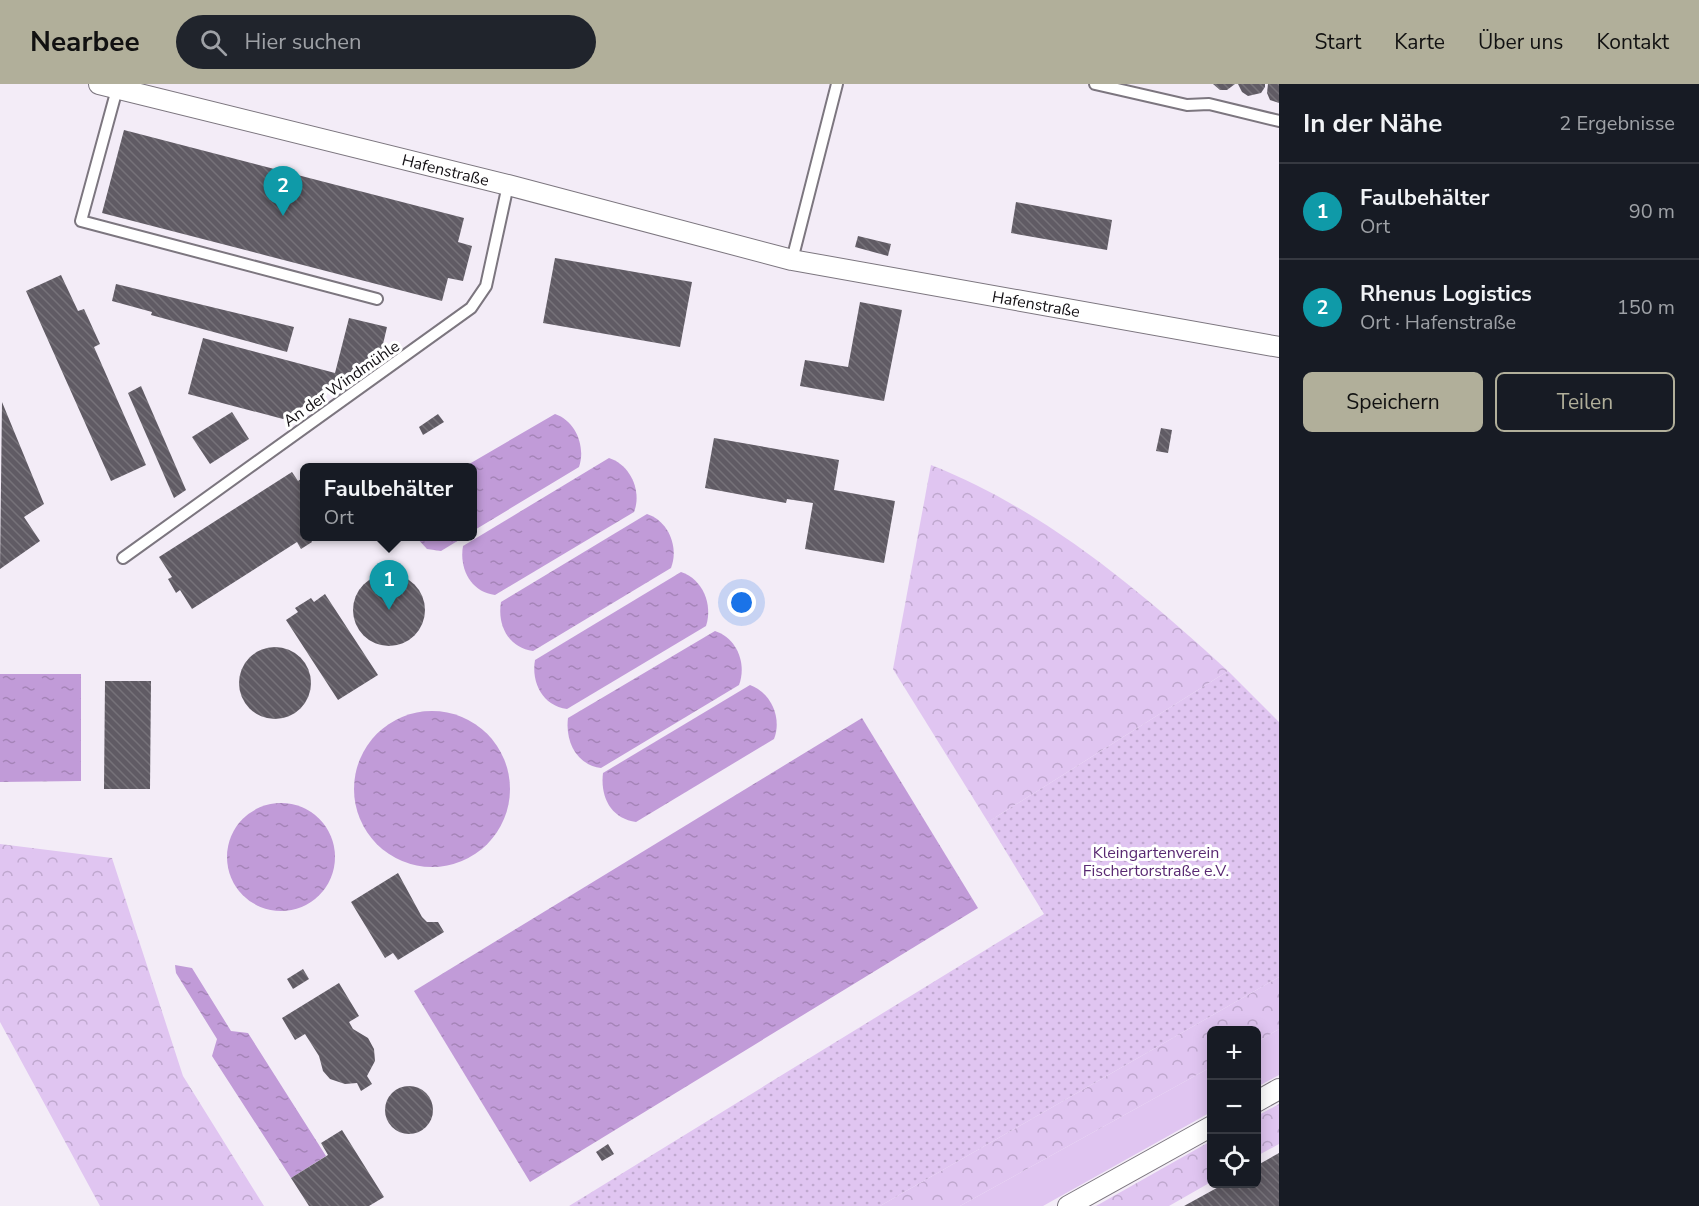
<!DOCTYPE html>
<html lang="de">
<head>
<meta charset="utf-8">
<style>
  body { margin:0; font-family:"Nunito Sans",sans-serif; background:#20242c; color:#f1f3f6 }
  .controls { position:absolute; right:18px; bottom:18px; display:grid; overflow:hidden; border-radius:9px; box-shadow:0 3px 15px #0003 }
  .controls button { width:54px; height:54px; display:grid; place-items:center; padding:0; border:0; border-bottom:2px solid #363941; background:#171b24; color:#f1f3f6; font:30px sans-serif }
  .you { position:absolute; left:742px; top:519px; width:21px; height:21px; margin:-15px; border:4px solid #fff; border-radius:50%; background:#1a73e8; box-shadow:0 0 0 9px #1a73e833 }
  .badge { display:grid; place-items:center; width:39px; height:39px; border-radius:50%; background:#b1af9a; color:#fff; font-size:20px; font-weight:700 }
  .pin { position:absolute; translate:-50% -50px; filter:drop-shadow(0 2px 3px #0008) }
  .pin::after { content:''; position:absolute; top:32px; width:21px; height:18px; background:inherit; clip-path:polygon(0 0,100% 0,50% 100%) }
  .popup { position:absolute; left:300px; top:379px; width:177px; height:78px; box-sizing:border-box; display:grid; place-content:center; border-radius:9px; background:#171b24; filter:drop-shadow(0 2px 4px #0005); font-size:20px; white-space:nowrap; color:#9ea1a6 }
  .popup b { font-size:22px; color:#f1f3f6 }
  .popup::after { content:''; position:absolute; left:50%; top:100%; margin-left:-12px; border:12px solid transparent; border-top-color:#171b24 }
  .list { margin:0; padding:0; list-style:none }
  h2 { display:flex; justify-content:space-between; align-items:center; height:78px; margin:0; padding:0 24px; font-size:26px }
  h2 small { font-size:20px; font-weight:400; color:#9ea1a6 }
  .list li { display:grid; grid-template-columns:39px 1fr auto; gap:18px; align-items:center; box-sizing:border-box; height:96px; padding:0 24px; border-top:2px solid #363941 }
  .list b { display:block; font-size:22px; white-space:nowrap }
  .list p { margin:0; font-size:20px; white-space:nowrap; color:#9ea1a6 }
  .list em { font-size:20px; font-style:normal; color:#9ea1a6 }
  .actions { display:flex; gap:12px; padding:18px 24px }
  .actions a { flex:1; padding:14px 0; border:2px solid #b1af9a; border-radius:9px; text-align:center; font-size:21px; color:#b1af9a }
  .actions .main { background:#b1af9a; color:#111 }
  .icon { flex:none; width:33px; height:33px; fill:none; stroke:currentColor; stroke-width:2; stroke-linecap:round; stroke-linejoin:round }
  .map { position:relative; flex:none; width:1279px; height:1122px; overflow:hidden }
  header { display:flex; align-items:center; gap:36px; box-sizing:border-box; height:84px; padding:0 30px; background:#b1af9a; color:#111 }
  header strong { font-size:28px }
  nav { display:flex; gap:33px; margin-inline-start:auto; font-size:21px }
  .search { width:420px; height:54px; background:#20242c; display:flex; align-items:center; gap:15px; box-sizing:border-box; padding:0 21px; border-radius:33px; color:#9ea1a6; font-size:22px }
  main { display:flex }
  aside { flex:1; background:#171b24 }
  .map>svg:first-child { display:block }
</style>
</head>
<body>
<header>
<strong>Nearbee</strong>
<div class="search"><svg class="icon" aria-label="search" viewBox="0 0 24 24"><circle cx="10" cy="10" r="6"/><path d="M15 15l6 6"/></svg>Hier suchen</div>
<nav><a>Start</a><a>Karte</a><a>Über uns</a><a>Kontakt</a></nav>
</header>
<main>
<div class="map">
<svg width="1279" height="1122" viewBox="0 0 1279 1122">
  <defs>
    <pattern id="forest-crowns" width="20" height="18" patternUnits="userSpaceOnUse" patternTransform="scale(1.5)"><rect width="20" height="18" fill="#e0c5f1"/><path d="M2 6a3 3 0 1 1 6 0M12 15a3 3 0 1 1 6 0" fill="none" stroke="#bfa8ce"/></pattern>
    <pattern id="garden-dots" width="8" height="8" patternUnits="userSpaceOnUse" patternTransform="scale(1.5)"><rect width="8" height="8" fill="#e0c5f1"/><path d="M2 2h.1M6 6h.1" fill="none" stroke="#bfa8ce" stroke-width="1.8" stroke-linecap="round"/></pattern>
    <pattern id="water-ripples" width="26" height="14" patternUnits="userSpaceOnUse" patternTransform="scale(1.5)"><rect width="26" height="14" fill="#c19bd8"/><path d="M2 4q2-2 4 0t4 0M15 11q2-2 4 0t4 0" fill="none" stroke="#a584b8"/></pattern>
    <pattern id="building-back-hatch" width="6" height="6" patternUnits="userSpaceOnUse" patternTransform="scale(1.5)"><rect width="6" height="6" fill="#605b64"/><path d="M-1 5l2 2M0 0l6 6M5-1l2 2" fill="none" stroke="#767279"/></pattern>
  </defs>
  <rect width="100%" height="100%" fill="#f3ecf7"/>
  <g fill="#e0c5f1">
    <path d="M1279 945V991L1257 1003V958Z"/>
    <path d="M1211 983V1028L1043 1122H960Z"/>
  </g>
  <g fill="url(#forest-crowns)">
    <path d="M931 381C1045 426 1138 505 1228 587L988 738 893 585Z"/>
    <path d="M0 760 112 774 183 992 264 1122H100L0 938Z"/>
    <path d="M1279 893V945L1257 958 1256 946H1212L1211 983 960 1122H880Z"/>
    <path d="M1279 1020V1060L1257 1072V1032Z"/>
    <path d="M1211 1057V1098L1169 1122H1096Z"/>
  </g>
  <path fill="url(#garden-dots)" d="M1228 587 1279 638V893L880 1122H569L1044 830 988 738Z"/>
  <g fill="url(#water-ripples)">
    <path d="M555 330C576 337 586 363 579 383L473 447V384L464 383Z"/>
    <path d="M609 374C631 381 642 408 634 428L495 511C471 508 459 485 463 462Z"/>
    <path d="M647 430C669 437 679 464 671 484L533 567C509 564 497 542 501 518Z"/>
    <path d="M416 453H464L441 467 427 465Z"/>
    <path d="M681 488C703 495 713 521 706 542L567 625C543 622 531 599 535 576Z"/>
    <path d="M715 547C737 554 747 580 739 601L601 684C577 681 565 658 568 634Z"/>
    <path d="M0 590H81V697L0 698Z"/>
    <path d="M750 601C772 609 782 635 774 655L636 738C611 735 600 713 603 689Z"/>
    <circle cx="432" cy="705" r="78"/>
    <path d="M862 634 978 824 530 1098 414 907Z"/>
    <circle cx="281" cy="773" r="54"/>
    <path d="M175 881 192 884 231 947 248 949 326 1072 291 1094 212 972 217 955 176 889Z"/>
  </g>
  <g fill="url(#building-back-hatch)">
    <path d="M1213 0H1235L1227 6H1220Z"/>
    <path d="M1238 0H1265V3L1261 9 1248 12 1242 8Z"/>
    <path d="M1268 0H1279V19L1270 16 1267 9Z"/>
    <path d="M124 46 464 134 458 158 472 162 463 197 448 194 442 217 102 129Z"/>
    <path d="M1016 118 1112 136 1107 166 1011 149Z"/>
    <path d="M858 152 891 160 888 172 855 163Z"/>
    <path d="M555 174 692 198 680 263 543 239Z"/>
    <path d="M61 191 78 227 84 225 100 260 94 263 146 381 111 397 26 207Z"/>
    <path d="M116 200 294 243 287 268 151 231 152 228 112 217Z"/>
    <path d="M860 218 902 226 884 317 800 302 805 276 848 283Z"/>
    <path d="M349 234 387 243 380 273 283 335 188 310 203 254 335 289Z"/>
    <path d="M141 302 186 406 174 414 128 309Z"/>
    <path d="M2 318 44 420 24 433 40 457 0 485Z"/>
    <path d="M232 328 249 355 210 380 192 353Z"/>
    <path d="M438 330 444 338 423 351 419 343Z"/>
    <path d="M1161 344 1172 346 1168 369 1156 367Z"/>
    <path d="M714 354 839 376 834 406 895 417 884 479 805 465 813 419 787 415 786 419 705 404Z"/>
    <path d="M292 388 298 397 305 392V452H309L312 458 301 465 297 458 192 525 180 506 176 509 168 495 172 493 159 473Z"/>
    <circle cx="389" cy="526" r="36"/>
    <path d="M325 510 378 591 338 616 286 536 298 528 295 524 311 514 314 518Z"/>
    <circle cx="275" cy="599" r="36"/>
    <path d="M105 597H151L150 705H104Z"/>
    <path d="M398 789 422 833 427 838H438L444 848 398 876 393 869 385 874 351 818Z"/>
    <path d="M303 885 309 895 293 905 287 895Z"/>
    <path d="M339 899 359 932 349 938 353 945 368 954 374 965 375 977 367 992 372 1000 361 1007 357 999 345 1000 330 995 323 987 319 972 305 950 295 956 282 934Z"/>
    <circle cx="409" cy="1026" r="24"/>
    <path d="M342 1046 384 1113 369 1122H309L291 1094 328 1071 321 1059Z"/>
    <path d="M608 1060 614 1070 602 1077 596 1068Z"/>
    <path d="M1279 1069V1122H1184L1224 1100H1256V1082Z"/>
  </g>
  <g fill="none" stroke-linecap="round" stroke-linejoin="round">
    <defs>
      <g id="service">
        <path d="M1095 0 1187 21 1209 20 1279 37"/>
        <path d="M117 5 81 137 377 215"/>
        <path d="M792 176 837 0"/>
        <path d="M123 474 471 224 486 202 508 101"/>
      </g>
      <g id="minor">
        <path id="s1" d="M99 0 508 101 792 176 1279 263"/>
        <path d="M1256 1018 1279 1005"/>
        <path d="M1068 1122 1212 1042"/>
      </g>
    </defs>
    <use href="#service" stroke="#7c767f" stroke-width="14"/>
    <use href="#minor" stroke="#7c767f" stroke-width="22"/>
    <use href="#service" stroke="#fff" stroke-width="10"/>
    <use href="#minor" stroke="#fff" stroke-width="20"/>
  </g>
  <g text-anchor="middle" stroke-width="6" stroke-linejoin="round" paint-order="stroke">
    <g font-size="16" fill="#131014" stroke="#fff">
      <text dy="6" stroke="none"><textPath href="#s1" startOffset="357">Hafenstraße</textPath></text>
      <text dy="6" stroke="none"><textPath href="#s1" startOffset="963">Hafenstraße</textPath></text>
      <text transform="translate(341 299) rotate(-35)" y="6">An der Windmühle</text>
    </g>
    <g font-size="16" fill="#592972" stroke="#fff">
      <text x="1156" y="774">Kleingartenverein<tspan x="1156" dy="18">Fischertorstraße e.V.</tspan></text>
    </g>
  </g>
</svg>
<div class="controls">
<button>+</button>
<button>−</button>
<button><svg class="icon" aria-label="locate" viewBox="0 0 24 24"><circle cx="12" cy="12" r="6"/><path d="M12 2v4M12 18v4M2 12h4M18 12h4"/></svg></button>
</div>
<div class="you"></div>
<div class="pin badge" style="left:389px;top:526px;background:#0f9aa8">1</div>
<div class="popup"><b>Faulbehälter</b>Ort</div>
<div class="pin badge" style="left:283px;top:132px;background:#0f9aa8">2</div>
</div>
<aside>
<h2>In der Nähe<small>2 Ergebnisse</small></h2>
<ul class="list">
<li><span class="badge" style="background:#0f9aa8">1</span><div><b>Faulbehälter</b><p>Ort</p></div><em>90 m</em></li>
<li><span class="badge" style="background:#0f9aa8">2</span><div><b>Rhenus Logistics</b><p>Ort · Hafenstraße</p></div><em>150 m</em></li>
</ul>
<div class="actions"><a class="main">Speichern</a><a>Teilen</a></div>
</aside>
</main>
</body>
</html>
